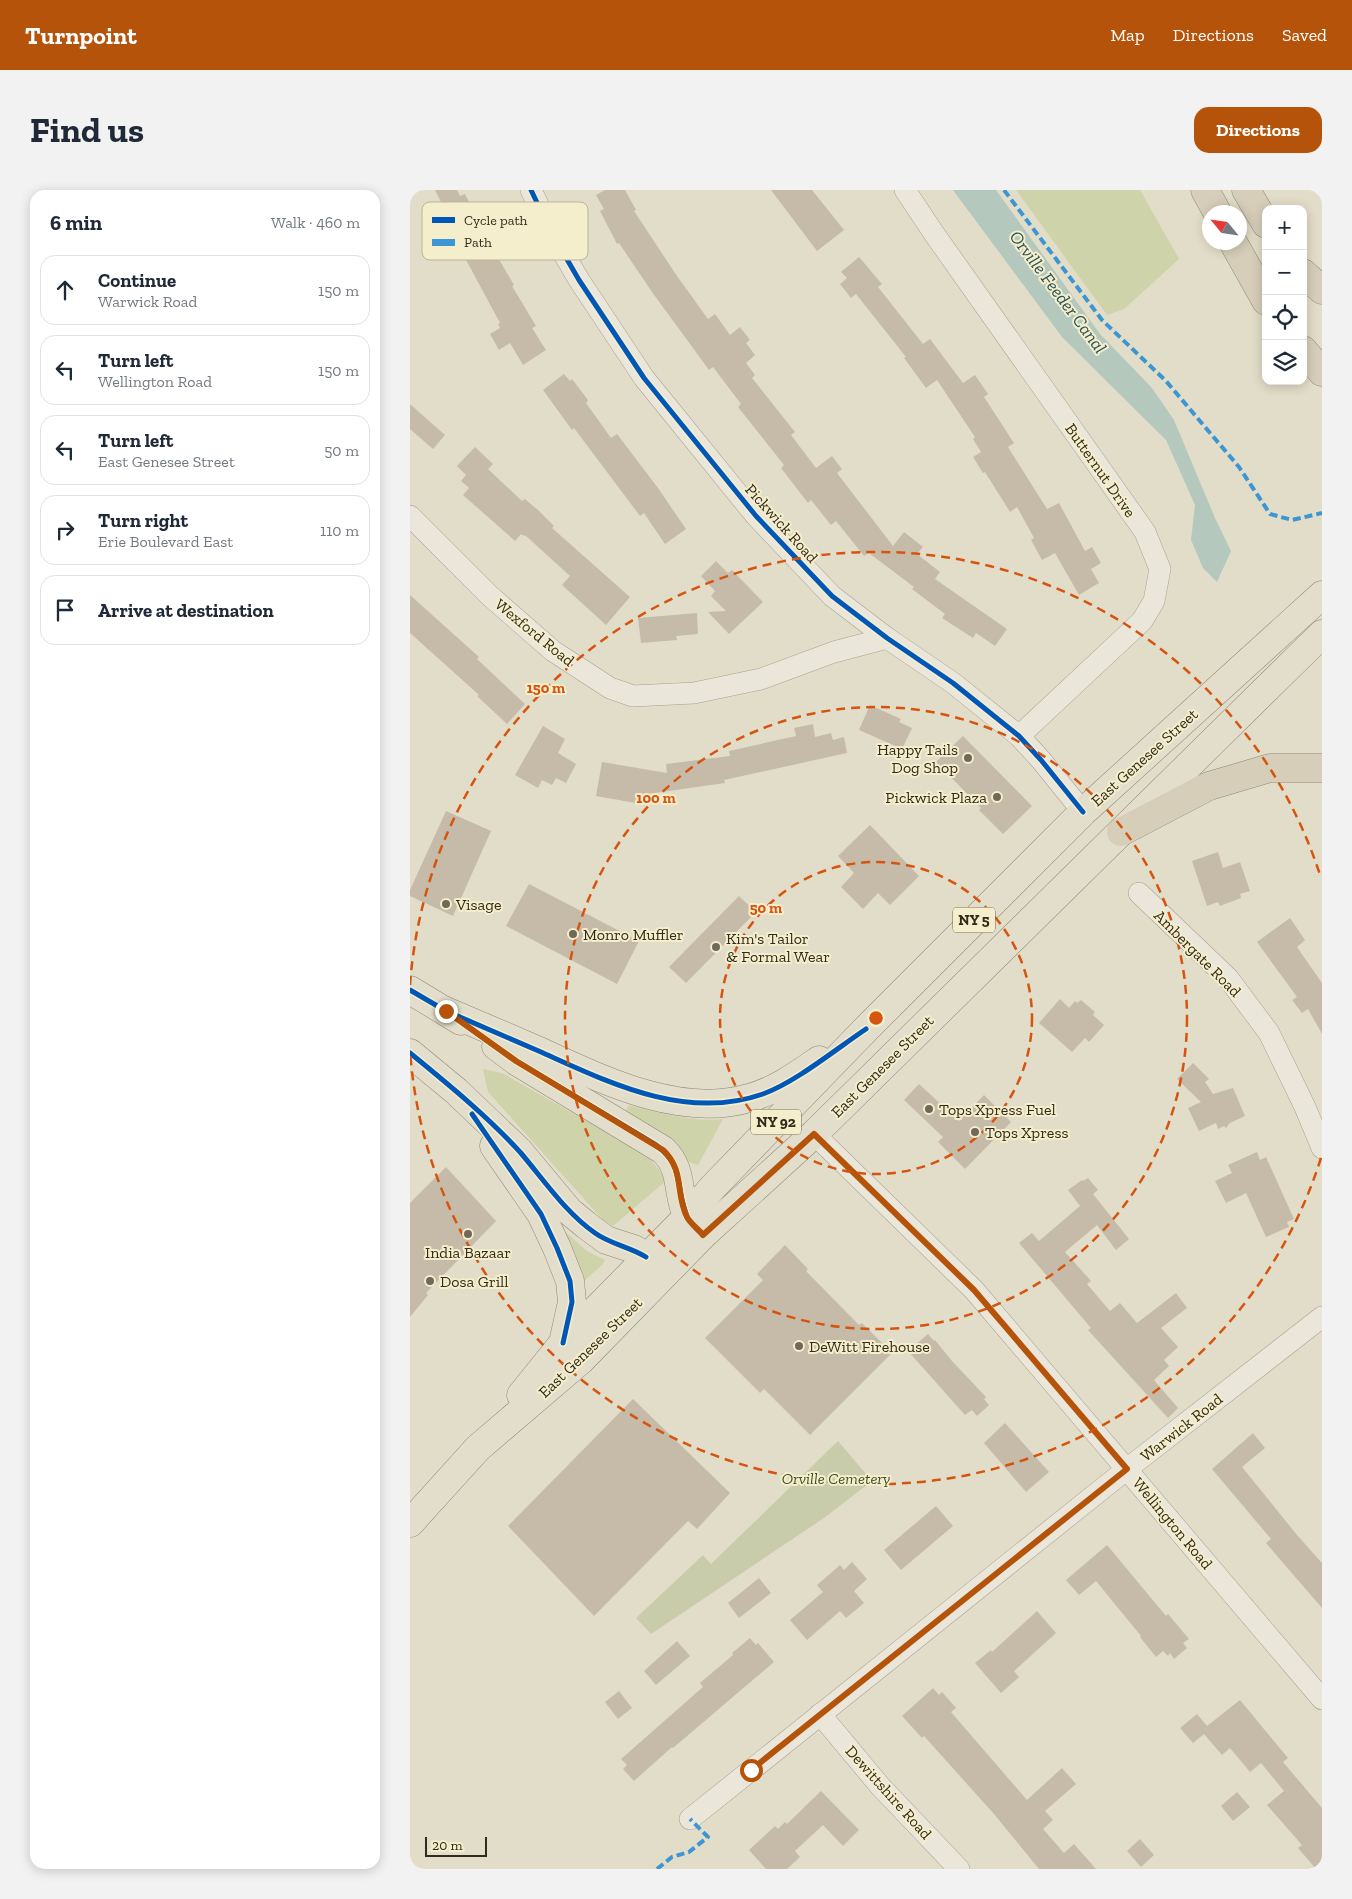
<!DOCTYPE html>
<html lang="en">
<head>
<meta charset="utf-8">
<style>
  body { margin:0; font-family:"Zilla Slab",serif; background:#f2f2f3; color:#1f2937 }
  .controls { position:absolute; right:15px; top:15px; display:grid; overflow:hidden; border-radius:10px; box-shadow:0 2px 12px #0003 }
  .controls button { width:45px; height:45px; display:grid; place-items:center; padding:0; border:0; border-bottom:1px solid #e0e1e3; background:#fff; color:#1f2937; font:25px sans-serif }
  .compass { position:absolute; left:792px; top:15px; width:45px; height:45px; border-radius:50%; background:#fff; box-shadow:0 2px 12px #0003; rotate:299deg }
  .scale { position:absolute; left:15px; bottom:12px; width:62px; box-sizing:border-box; padding-left:5px; border:2px solid #342a1b; border-top:0; font-size:14px; line-height:18px; white-space:nowrap; color:#342a1b; -webkit-text-stroke:4px #f5eecc; paint-order:stroke }
  .stop { position:absolute; width:15px; height:15px; margin:-11px; border:4px solid #b45309; border-radius:50%; background:#fff }
  .stop.end { background:#b45309; border-color:#fff; box-shadow:0 1px 5px #0008 }
  .list { margin:0; padding:0; list-style:none }
  h2 { display:flex; justify-content:space-between; align-items:center; height:65px; margin:0; padding:0 20px; font-size:21px }
  h2 small { font-size:16px; font-weight:400; color:#747a83 }
  .list li { display:grid; grid-template-columns:32px 1fr auto; gap:15px; align-items:center; box-sizing:border-box; height:70px; margin:0 10px 10px; padding:0 10px; border:1px solid #e0e1e3; border-radius:15px }
  .list b { display:block; font-size:19px; white-space:nowrap }
  .list p { margin:0; font-size:16px; white-space:nowrap; color:#747a83 }
  .list em { font-size:16px; font-style:normal; color:#747a83 }
  .icon { flex:none; width:28px; height:28px; fill:none; stroke:currentColor; stroke-width:2; stroke-linecap:round; stroke-linejoin:round }
  .map { position:relative; flex:none; width:912px; height:1679px; overflow:hidden; border-radius:15px }
  header { display:flex; align-items:center; gap:30px; box-sizing:border-box; height:70px; padding:0 25px; background:#b45309; color:#fff }
  header strong { font-size:24px }
  nav { display:flex; gap:28px; margin-inline-start:auto; font-size:18px }
  .intro { display:flex; align-items:center; justify-content:space-between; box-sizing:border-box; height:120px; padding:0 30px }
  h1 { margin:0; font-size:35px }
  .button { padding:12px 22px; border-radius:15px; background:#b45309; color:#fff; font-size:18px; font-weight:700 }
  main { display:flex; gap:30px; padding:0 30px }
  aside { flex:1; background:#fff; border-radius:15px; box-shadow:0 2px 12px #0003 }
  .map>svg:first-child { display:block }
</style>
</head>
<body>
<header>
<strong>Turnpoint</strong>
<nav><a>Map</a><a>Directions</a><a>Saved</a></nav>
</header>
<div class="intro"><h1>Find us</h1><a class="button">Directions</a></div>
<main>
<aside>
<h2>6 min<small>Walk · 460 m</small></h2>
<ul class="list">
<li><svg class="icon" aria-label="ahead" viewBox="0 0 24 24"><path d="M12 20V5M6 11l6-6 6 6"/></svg><div><b>Continue</b><p>Warwick Road</p></div><em>150 m</em></li>
<li><svg class="icon" aria-label="left" viewBox="0 0 24 24"><path d="M17 20v-9H6M10 6l-5 5 5 5"/></svg><div><b>Turn left</b><p>Wellington Road</p></div><em>150 m</em></li>
<li><svg class="icon" aria-label="left" viewBox="0 0 24 24"><path d="M17 20v-9H6M10 6l-5 5 5 5"/></svg><div><b>Turn left</b><p>East Genesee Street</p></div><em>50 m</em></li>
<li><svg class="icon" aria-label="right" viewBox="0 0 24 24"><path d="M7 20v-9h11M14 6l5 5-5 5"/></svg><div><b>Turn right</b><p>Erie Boulevard East</p></div><em>110 m</em></li>
<li><svg class="icon" aria-label="arrive" viewBox="0 0 24 24"><path d="M6 21V4h12l-3 4 3 4H6"/></svg><div><b>Arrive at destination</b></div></li>
</ul>
</aside>
<div class="map">
<svg width="912" height="1679" viewBox="0 0 912 1679">
  <rect width="100%" height="100%" fill="#e2ddc8"/>
  <g fill="#ced3aa">
    <path d="M606 0H730L769 69 714 119 697 125Z"/>
    <path d="M73 879 92 883 237 965 257 990 203 1036 192 1029 78 902Z"/>
    <path d="M219 915C249 922 282 933 313 929L288 975 279 972 268 958 214 924Z"/>
    <path d="M152 1039 177 1061 195 1070 193 1074 174 1091 168 1094Z"/>
  </g>
  <path fill="#c9ccaa" d="M428 1251 462 1291 414 1328 241 1444 226 1428 293 1365 301 1374Z"/>
  <path fill="#b4c8be" d="M543 0H586L690 144 742 198 764 230 805 328 821 361 807 392 793 378 781 350 785 315 756 250 652 147Z"/>
  <g fill="#c6bba9">
    <path d="M25 0H47L50 6 55 4 80 54 104 95 102 96 126 136 122 138 136 160 113 175 100 153 89 160 80 144 90 138 88 134 90 133 55 68 58 66Z"/>
    <path d="M195 0H215L226 20 224 21 267 86 298 129 305 124 320 145 330 137 340 150 336 153 345 165 336 173 345 185 342 188 385 242 381 245 406 278 422 266 432 279 427 283 483 356 494 342 513 357 507 364 530 382 525 389 597 439 585 456 566 443 563 448 532 428 535 424 502 399 504 397 459 363 454 366 426 331 421 335 401 310 398 313 371 278 374 275 328 217 331 214 303 177 299 180 242 102 209 53 207 54 190 21 194 19 186 5Z"/>
    <path d="M361 0H402L434 40 407 61Z"/>
    <path d="M449 67 472 94 468 97 513 154 520 149 553 193 565 185 578 204 574 207 604 253 598 257 637 319 649 313 675 361 682 357 691 373 681 379 689 393 669 405 645 363 632 370 621 350 624 348 607 317 600 322 575 282 573 283 563 267 571 262 563 249 565 247 527 190 516 198 494 168 496 167 446 104 441 108 430 94 437 88 431 82Z"/>
    <path d="M154 184 160 191 162 189 178 210 176 213 201 248 207 244 248 298 276 339 255 354 234 323 230 326 164 238 162 240 133 200Z"/>
    <path d="M0 214 35 245 23 259 0 239Z"/>
    <path d="M65 257 83 274 78 279 112 311 115 309 129 321 144 336 142 338 220 407 196 435 152 395 160 386 115 345 114 346 111 344 105 351 53 305 59 298 51 291 56 285 47 276Z"/>
    <path d="M306 371 318 383 322 380 353 412 319 444 298 422 316 421 301 406 305 401 291 386Z"/>
    <path d="M0 405 69 467 67 469 115 514 97 534 67 506 69 505 0 443Z"/>
    <path d="M287 423 288 444 266 446 267 450 231 453 228 428Z"/>
    <path d="M460 515 491 529 489 532 502 538 492 559 449 540Z"/>
    <path d="M403 534 405 547 421 543 423 550 434 547 437 563 314 590 315 593 238 604 237 615 186 606 192 572 257 583 256 574 320 566 319 561 386 546 384 538Z"/>
    <path d="M133 536 155 549 148 563 166 574 156 593 146 588 142 595 132 590 128 598 105 585Z"/>
    <path d="M553 546 622 616 593 644 569 620 571 618 526 572Z"/>
    <path d="M36 621 81 641 43 726 0 706V700Z"/>
    <path d="M460 635 509 686 480 715 468 703 453 719 431 697 444 683 428 666Z"/>
    <path d="M808 662 813 678 830 672 840 701 830 704 831 708 810 716 808 712 797 716 782 671Z"/>
    <path d="M119 694 229 751 207 794 96 736Z"/>
    <path d="M329 706 346 722 276 793 259 777Z"/>
    <path d="M880 728 895 750 887 757 912 793V844L898 819 892 823 882 810 887 807 847 752Z"/>
    <path d="M650 809 659 818 665 811 667 813 671 810 685 822 683 825 694 835 679 852 675 848 662 862 629 833Z"/>
    <path d="M783 873 799 889 795 892 803 904 823 898 835 926 820 933 816 938 814 936 808 939 806 933 789 941 778 918 791 912 767 889Z"/>
    <path d="M509 894 549 931 574 905 601 932 555 979 528 952 533 947 494 910Z"/>
    <path d="M847 962 850 970 856 967 884 1029 877 1032 879 1037 856 1047 836 1003 816 1013 805 991 822 983 818 975Z"/>
    <path d="M36 977 86 1031 16 1103 18 1105 0 1127V1013Z"/>
    <path d="M678 988 688 1000 683 1004 719 1049 706 1060 687 1035 655 1062 681 1091 677 1094 700 1121 710 1113 727 1133 766 1103 777 1118 751 1138 768 1157 754 1170 759 1176 744 1190 768 1218 758 1228 678 1140 681 1138 609 1053 622 1043 629 1051 670 1016 658 1000 672 990 673 991Z"/>
    <path d="M375 1055 398 1079 396 1081 449 1135 452 1133 482 1163 400 1245 354 1199 350 1203 295 1148 353 1090 347 1084Z"/>
    <path d="M518 1144 524 1151 525 1150 542 1171 576 1207 574 1209 579 1215 567 1226 562 1220 555 1225 498 1161Z"/>
    <path d="M223 1209 320 1303 287 1339 278 1331 184 1426 98 1336Z"/>
    <path d="M595 1233 639 1282 616 1302 574 1253Z"/>
    <path d="M843 1243 855 1258 832 1277 887 1345 912 1373V1418L856 1353 861 1349 802 1279Z"/>
    <path d="M526 1316 543 1336 491 1380 474 1360Z"/>
    <path d="M697 1355 756 1426 758 1424 779 1449 773 1453 777 1458 764 1469 760 1463 758 1466 753 1461 746 1467 730 1447 731 1446 686 1391 669 1405 656 1390Z"/>
    <path d="M442 1372 457 1389 444 1401 454 1413 436 1428 430 1421 397 1450 380 1430 413 1402 407 1395 430 1375 434 1380Z"/>
    <path d="M349 1388 361 1403 329 1428 318 1413Z"/>
    <path d="M627 1421 646 1443 604 1481 609 1487 591 1503 565 1473 581 1460 582 1462Z"/>
    <path d="M340 1448 346 1455 348 1453 364 1472 263 1558 262 1557 224 1591 213 1579 217 1575 211 1569 293 1497 290 1493 323 1465 322 1463Z"/>
    <path d="M267 1451 280 1466 246 1495 234 1481Z"/>
    <path d="M523 1498 529 1505 532 1502 546 1518 541 1522 617 1610 652 1578 666 1594 635 1621 643 1630 633 1639 654 1663 664 1654 686 1679H629L584 1624 514 1546 512 1548 492 1526Z"/>
    <path d="M209 1501 222 1518 208 1529 195 1512Z"/>
    <path d="M830 1510 878 1568 873 1572 912 1618V1679H906L888 1658 892 1655 857 1615 874 1601 851 1573 840 1582 820 1558 812 1565 794 1544 783 1553 770 1538 787 1524 797 1536Z"/>
    <path d="M411 1601 449 1640 433 1656 413 1635 385 1661 390 1667 377 1679H356L339 1660 365 1636 368 1639 375 1632 377 1634Z"/>
    <path d="M827 1602 840 1617 823 1631 811 1616Z"/>
    <path d="M730 1649 744 1665 731 1677 717 1661Z"/>
  </g>
  <g fill="none" stroke-linecap="round" stroke-linejoin="round">
    <defs>
      <g id="minor">
        <path d="M121 0 140 40 169 90 234 188 346 326 422 406 477 448 543 493 609 546 631 570 673 622"/>
        <path d="M495 0 525 45 735 342 750 379 744 411 732 431 609 546"/>
        <path d="M0 326 80 406 143 461 200 498 223 506 284 503 351 489 424 462 477 448"/>
        <path d="M729 703 818 788 859 843 895 917 912 958"/>
        <path d="M404 944 564 1100 912 1509"/>
        <path d="M410 1524 470 1596 549 1679"/>
        <path d="M280 1629 717 1279 912 1127"/>
      </g>
      <g id="major">
        <path d="M0 800 51 831"/>
        <path d="M36 821C67 834 97 847 127 860 189 888 269 929 339 908 365 901 386 886 409 870"/>
        <path d="M86 856 106 871 253 960C274 980 266 1002 277 1026 279 1030 284 1034 287 1038"/>
        <path d="M0 863 46 901 109 961 159 1021 176 1035 196 1050 224 1059 236 1067 249 1080"/>
        <path d="M84 956 131 1024 147 1058 160 1091 162 1112 153 1153"/>
        <path d="M111 1205 153 1153 277 1027 303 997 456 839 673 622 912 405"/>
        <path d="M0 1333 68 1258 171 1170 293 1045 404 944 912 444"/>
      </g>
      <g id="highway">
        <path d="M795 0 807 22"/>
        <path d="M836 0 856 34"/>
        <path d="M823 52 856 111"/>
        <path d="M893 83 912 100"/>
        <path d="M893 160 912 182"/>
        <path d="M711 642 799 596 860 578H912"/>
      </g>
    </defs>
    <use href="#minor" stroke="#a7a192" stroke-width="22"/>
    <use href="#major" stroke="#8c8779" stroke-width="29"/>
    <use href="#highway" stroke="#8c8779" stroke-width="29"/>
    <use href="#minor" stroke="#eae7da" stroke-width="21"/>
    <use href="#major" stroke="#e2decb" stroke-width="28"/>
    <use href="#highway" stroke="#d6ceb9" stroke-width="28"/>
    <g stroke="#3d96d4" stroke-width="4" stroke-dasharray="8 4" stroke-linecap="butt">
      <path d="M594 0 692 130 756 191 829 277 860 324 882 330 912 323"/>
      <path d="M247 1679 262 1667 279 1662 298 1647 280 1629"/>
    </g>
    <defs>
      <g id="cycleway">
        <path d="M121 0 140 40 169 90 234 188 346 326 422 406 477 448 543 493 609 546 631 570 673 622"/>
        <path d="M0 800 36 821 106 871 246 955C265 970 266 977 270 999 271 1009 274 1018 277 1027"/>
        <path d="M36 821C68 835 99 848 131 862 200 893 276 931 353 904 386 892 426 859 456 839"/>
        <path d="M0 863C38 894 77 926 110 962 134 990 155 1022 185 1043 200 1054 220 1057 236 1067"/>
        <path d="M62 924 131 1024 147 1058 160 1091 162 1112 153 1153"/>
      </g>
    </defs>
    <use href="#cycleway" stroke="#f5eecc" stroke-width="8"/>
    <use href="#cycleway" stroke="#0057b8" stroke-width="5"/>
  </g>
  <g fill="none" stroke-linecap="round" stroke-linejoin="round">
    <path stroke="#b45309" stroke-width="6" d="M36 821 106 871 253 960C275 981 265 1003 277 1027 280 1033 288 1039 293 1045L404 944 564 1100 717 1279 341 1580"/>
  </g>
  <g fill="none" stroke="#d6540e" stroke-width="2.5" stroke-dasharray="9 6">
    <circle cx="466" cy="828" r="156"/>
    <circle cx="466" cy="828" r="311"/>
    <path d="M911 968A467 467 0 0 1 0 861M0 795A467 467 0 0 1 911 688"/>
  </g>
  <g fill="#716958" stroke="#f5eecc" stroke-width="2">
    <circle cx="558" cy="568" r="5"/>
    <circle cx="587" cy="607" r="5"/>
    <circle cx="36" cy="714" r="5"/>
    <circle cx="163" cy="744" r="5"/>
    <circle cx="306" cy="757" r="5"/>
    <circle cx="519" cy="919" r="5"/>
    <circle cx="565" cy="942" r="5"/>
    <circle cx="58" cy="1044" r="5"/>
    <circle cx="20" cy="1091" r="5"/>
    <circle cx="389" cy="1156" r="5"/>
  </g>
  <g text-anchor="middle" stroke-width="4" stroke-linejoin="round" paint-order="stroke">
    <g fill="#f5eecc" stroke="#6e6550" stroke-width="1">
      <rect x="543" y="717.5" width="42" height="25" rx="4"/>
      <rect x="341" y="919.5" width="50" height="25" rx="4"/>
    </g>
    <g font-size="15" font-weight="bold" fill="#342a1b">
      <text x="564" y="735">NY 5</text>
      <text x="366" y="937">NY 92</text>
    </g>
    <g font-size="16" fill="#342a1b" stroke="#f5eecc">
      <text transform="translate(691 280) rotate(55)" y="6">Butternut Drive</text>
      <text transform="translate(372 333) rotate(48)" y="6">Pickwick Road</text>
      <text transform="translate(125 442) rotate(39)" y="6">Wexford Road</text>
      <text transform="translate(734 567) rotate(-42)" y="6">East Genesee Street</text>
      <text transform="translate(788 763) rotate(45)" y="6">Ambergate Road</text>
      <text transform="translate(472 876) rotate(-45)" y="6">East Genesee Street</text>
      <text transform="translate(180 1157) rotate(-44)" y="6">East Genesee Street</text>
      <text transform="translate(771 1237) rotate(-38)" y="6">Warwick Road</text>
      <text transform="translate(763 1333) rotate(50)" y="6">Wellington Road</text>
      <text transform="translate(479 1602) rotate(48)" y="6">Dewittshire Road</text>
    </g>
    <g font-size="16" fill="#342a1b" stroke="#f5eecc" text-anchor="start">
      <text x="548" y="565" text-anchor="end">Happy Tails<tspan x="548" dy="18">Dog Shop</tspan></text>
      <text x="577" y="613" text-anchor="end">Pickwick Plaza</text>
      <text x="46" y="720">Visage</text>
      <text x="173" y="750">Monro Muffler</text>
      <text x="316" y="754">Kim's Tailor<tspan x="316" dy="18">&amp; Formal Wear</tspan></text>
      <text x="529" y="925">Tops Xpress Fuel</text>
      <text x="575" y="948">Tops Xpress</text>
      <text x="58" y="1068" text-anchor="middle">India Bazaar</text>
      <text x="30" y="1097">Dosa Grill</text>
      <text x="399" y="1162">DeWitt Firehouse</text>
    </g>
    <g font-size="16" font-style="italic" fill="#3f5122" stroke="#f5eecc">
      <text x="426" y="1294">Orville Cemetery</text>
    </g>
    <g font-size="18" font-style="italic" fill="#2a5254" stroke="#f5eecc">
      <text transform="translate(648 102) rotate(53)" y="6">Orville Feeder Canal</text>
    </g>
  </g>
  <rect x="12" y="12" width="166" height="58" rx="8" fill="#f5eecc" stroke="#bbb397" stroke-width="1"/>
  <rect x="22" y="27" width="23" height="6" fill="#0057b8"/>
  <rect x="22" y="49" width="23" height="7" fill="#3d96d4"/>
  <g font-size="14" fill="#342a1b">
    <text x="54" y="35">Cycle path</text>
    <text x="54" y="57">Path</text>
  </g>
  <circle cx="466" cy="828" r="8" fill="#d6540e" stroke="#f5eecc" stroke-width="2.5"/>
  <g font-size="15" text-anchor="middle" font-weight="bold" fill="#d6540e" stroke="#f5eecc" stroke-width="4" stroke-linejoin="round" paint-order="stroke">
    <text x="136" y="503">150 m</text>
    <text x="246" y="613">100 m</text>
    <text x="356" y="723">50 m</text>
  </g>
</svg>
<div class="controls">
<button>+</button>
<button>−</button>
<button><svg class="icon" aria-label="locate" viewBox="0 0 24 24"><circle cx="12" cy="12" r="6"/><path d="M12 2v4M12 18v4M2 12h4M18 12h4"/></svg></button>
<button><svg class="icon" aria-label="layers" viewBox="0 0 24 24"><path d="M12 4l9 5-9 5-9-5zM3 14l9 5 9-5"/></svg></button>
</div>
<svg class="compass" viewBox="-18 -18 36 36"><path d="M0-13l5 13h-10z" fill="#e53935"/><path d="M0 13l5-13h-10z" fill="#747a83"/></svg>
<div class="scale">20 m</div>
<div class="stop" style="left:341px;top:1580px"></div>
<div class="stop end" style="left:36px;top:821px"></div>
</div>
</main>
</body>
</html>
